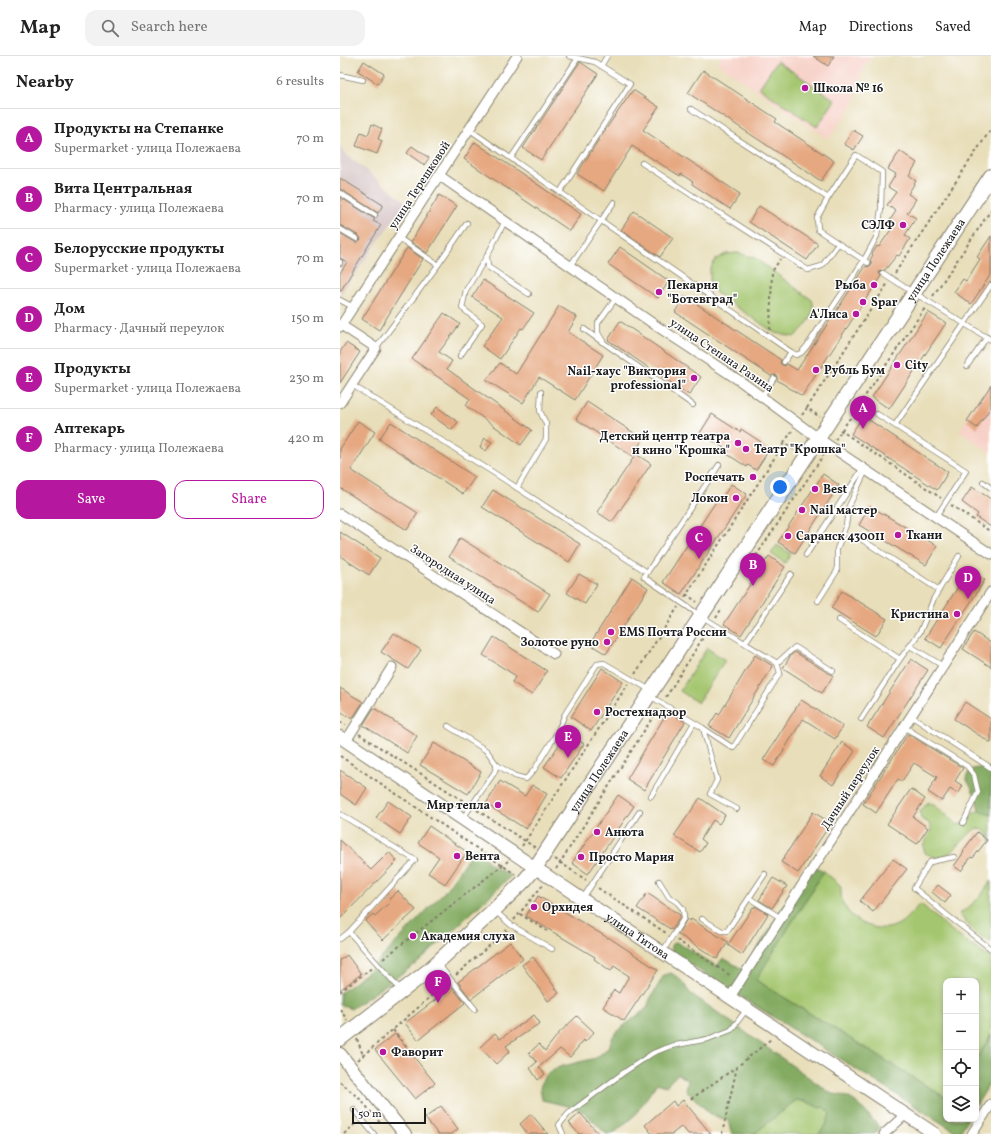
<!DOCTYPE html>
<html lang="en">
<head>
<meta charset="utf-8">
<style>
  body { margin:0; font-family:Vollkorn,serif; background:#f2f2f2; color:#222 }
  .controls { position:absolute; right:12px; bottom:12px; display:grid; overflow:hidden; border-radius:8px; box-shadow:0 2px 6px #0003 }
  .controls button { width:36px; height:36px; display:grid; place-items:center; padding:0; border:0; border-bottom:1px solid #e0e0e0; background:#fff; color:#222; font:20px sans-serif }
  .scale { position:absolute; left:12px; bottom:10px; width:74px; box-sizing:border-box; padding-left:4px; border:2px solid #1c1c1c; border-top:0; font-size:11px; line-height:14px; white-space:nowrap; color:#1c1c1c; -webkit-text-stroke:3px #fff; paint-order:stroke }
  .you { position:absolute; left:440px; top:431px; width:14px; height:14px; margin:-10px; border:3px solid #fff; border-radius:50%; background:#1a73e8; box-shadow:0 0 0 6px #1a73e833 }
  .badge { display:grid; place-items:center; width:26px; height:26px; border-radius:50%; background:#b5179e; color:#fff; font-size:13px; font-weight:700 }
  .pin { position:absolute; translate:-50% -33px; filter:drop-shadow(0 1px 2px #0008) }
  .pin::after { content:''; position:absolute; top:21px; width:14px; height:12px; background:inherit; clip-path:polygon(0 0,100% 0,50% 100%) }
  .list { margin:0; padding:0; list-style:none }
  h2 { display:flex; justify-content:space-between; align-items:center; height:52px; margin:0; padding:0 16px; font-size:17px }
  h2 small { font-size:13px; font-weight:400; color:#767676 }
  .list li { display:grid; grid-template-columns:26px 1fr auto; gap:12px; align-items:center; box-sizing:border-box; height:60px; padding:0 16px; border-top:1px solid #e0e0e0 }
  .list b { display:block; font-size:15px; white-space:nowrap }
  .list p { margin:0; font-size:13px; white-space:nowrap; color:#767676 }
  .list em { font-size:13px; font-style:normal; color:#767676 }
  .actions { display:flex; gap:8px; padding:12px 16px }
  .actions a { flex:1; padding:9px 0; border:1px solid #b5179e; border-radius:12px; text-align:center; font-size:14px; color:#b5179e }
  .actions .main { background:#b5179e; color:#fff }
  .icon { flex:none; width:22px; height:22px; fill:none; stroke:currentColor; stroke-width:2; stroke-linecap:round; stroke-linejoin:round }
  .map { position:relative; flex:none; width:651px; height:1078px; overflow:hidden }
  header { display:flex; align-items:center; gap:24px; box-sizing:border-box; height:56px; padding:0 20px; background:#fff; border-bottom:1px solid #e0e0e0 }
  header strong { font-size:19px }
  nav { display:flex; gap:22px; margin-inline-start:auto; font-size:14px }
  .search { width:280px; height:36px; background:#f2f2f2; display:flex; align-items:center; gap:10px; box-sizing:border-box; padding:0 14px; border-radius:12px; color:#767676; font-size:15px }
  main { display:flex }
  aside { flex:1; background:#fff }
  .map>svg:first-child { display:block }
</style>
</head>
<body>
<header>
<strong>Map</strong>
<div class="search"><svg class="icon" aria-label="search" viewBox="0 0 24 24"><circle cx="10" cy="10" r="6"/><path d="M15 15l6 6"/></svg>Search here</div>
<nav><a>Map</a><a>Directions</a><a>Saved</a></nav>
</header>
<main>
<aside>
<h2>Nearby<small>6 results</small></h2>
<ul class="list">
<li><span class="badge">A</span><div><b>Продукты на Степанке</b><p>Supermarket · улица Полежаева</p></div><em>70 m</em></li>
<li><span class="badge">B</span><div><b>Вита Центральная</b><p>Pharmacy · улица Полежаева</p></div><em>70 m</em></li>
<li><span class="badge">C</span><div><b>Белорусские продукты</b><p>Supermarket · улица Полежаева</p></div><em>70 m</em></li>
<li><span class="badge">D</span><div><b>Дом</b><p>Pharmacy · Дачный переулок</p></div><em>150 m</em></li>
<li><span class="badge">E</span><div><b>Продукты</b><p>Supermarket · улица Полежаева</p></div><em>230 m</em></li>
<li><span class="badge">F</span><div><b>Аптекарь</b><p>Pharmacy · улица Полежаева</p></div><em>420 m</em></li>
</ul>
<div class="actions"><a class="main">Save</a><a>Share</a></div>
</aside>
<div class="map">
<svg width="651" height="1078" viewBox="0 0 651 1078">
  <rect width="100%" height="100%" fill="#fff"/>
  <filter id="ink" filterUnits="userSpaceOnUse"><feTurbulence type="fractalNoise" baseFrequency=".025" numOctaves="2"/><feDisplacementMap in="SourceGraphic" scale="8" xChannelSelector="R" yChannelSelector="G"/><feConvolveMatrix kernelMatrix="1 2 1 2 8 2 1 2 1" color-interpolation-filters="sRGB"/></filter>
  <filter id="wash" filterUnits="userSpaceOnUse"><feTurbulence type="fractalNoise" baseFrequency=".012" numOctaves="4" result="noise"/><feDisplacementMap in="SourceGraphic" scale="16" xChannelSelector="R" yChannelSelector="G"/><feGaussianBlur stdDeviation="0.9" result="paint"/><feColorMatrix in="noise" values="0 0 0 0 0 0 0 0 0 0 0 0 0 0 0 0 0 1.4 0 .05"/><feComposite in="paint" operator="in"/></filter>
  <g filter="url(#wash)">
    <rect width="100%" height="100%" fill="#e8deb9"/>
    <g fill="#f7d1c7">
      <path d="M381 0H531L523 14 513 49 488 83 377 7Z"/>
      <path d="M651 326V397L619 375Z"/>
    </g>
    <path fill="#d2bfc0" d="M0 87 3 96 66 146 0 239Z"/>
    <g fill="#a5c66f" stroke="#607146">
      <path d="M437 5 495 44 477 71 419 32Z"/>
      <path d="M398 197 415 202 472 244C478 259 464 272 454 281L435 277 376 237 370 226V213L376 203 386 198Z"/>
      <path d="M437 489 451 498 445 507 431 498Z"/>
      <path d="M367 592 385 604 358 647 340 635Z"/>
      <path d="M588 746 597 751 618 769 627 766 634 756 639 755 651 759V787L650 780 643 774 637 772C625 779 610 805 594 801 591 800 588 798 585 797L583 790 591 774 589 767 581 763 580 756Z"/>
      <path d="M484 815 501 830C501 838 501 845 505 851 514 867 538 877 555 870 566 865 572 855 581 848 605 870 623 885 651 902V979L636 1004V925H606V1042L416 924Z"/>
      <path d="M651 824V886L635 877 619 858C633 849 643 839 651 824Z"/>
      <path d="M456 1044C466 1045 474 1049 485 1051L490 1058 486 1069 479 1078H414Z"/>
    </g>
    <g fill="#84ab62" stroke="#50643f">
      <path d="M637 712H651V759L639 755 636 741 626 722 630 714Z"/>
      <path d="M136 790 151 809 171 820 80 905 11 953 0 949V937L28 916 105 835Z"/>
      <path d="M470 808 484 815 416 924 606 1042V1063H628L619 1078 335 899 331 894V889L336 886 377 910 383 902 404 914Z"/>
      <path d="M331 917C340 922 344 927 349 936L492 1038C517 1039 523 1055 540 1071L535 1078H479L486 1069 490 1058 484 1051 480 1052 465 1045 456 1044 414 1078H392L388 1065 370 1058 346 1034 348 1024 338 1018 326 1030 317 1027 295 1059 273 1078H266L244 1056 236 1052 202 1044 200 1032 204 1021 214 1013 223 1010 256 1002 269 991 273 980 282 971 307 952 310 943 324 919Z"/>
      <path d="M651 979V1025L636 1050V1004Z"/>
    </g>
    <g id="blocks">
      <g fill="#e6a881">
        <path d="M473 0H494L488 10Z"/>
        <path d="M24 5 44 18 38 28 18 15Z"/>
        <path d="M240 6 258 18 201 104 183 92Z"/>
        <path d="M363 14 437 63 435 66 494 105 481 125 348 37Z"/>
        <path d="M293 34 319 51 303 74 400 138 390 153 352 128 353 126 341 118 340 120 292 90 264 135 237 118 261 80Z"/>
        <path d="M32 68 42 73 38 83 42 85 37 98 16 90 21 76 28 79Z"/>
        <path d="M513 74 523 80 514 94 504 88Z"/>
        <path d="M135 86 241 158 230 175 124 103Z"/>
        <path d="M72 90 89 102 84 109 67 97Z"/>
        <path d="M560 95 577 107 569 120 576 125 568 138 576 143 567 157 576 162 565 179 570 183 559 200 557 199 545 214 540 215 539 217 541 220 462 340 437 324V321L436 319 431 320 335 256 345 240 441 304 440 307 442 309 445 310 447 308 457 314 526 210 528 211 531 209 532 207 530 204 533 199 532 198 537 190 539 191 552 172 547 169 556 155 547 149 556 136 548 131 556 118 548 113Z"/>
        <path d="M0 122 43 149 38 157 0 133Z"/>
        <path d="M99 139 117 150 87 197 71 186Z"/>
        <path d="M0 141 35 163 33 165 41 169 0 236V217L7 206 0 202V177L15 186H18L21 183 19 180 0 169Z"/>
        <path d="M419 150 478 188 467 204 409 166Z"/>
        <path d="M294 155 333 182 320 201 281 174Z"/>
        <path d="M651 180V218L631 248 614 236 623 223 626 225 640 203 637 201Z"/>
        <path d="M280 191 329 225 318 242 268 208Z"/>
        <path d="M67 192 83 203 39 274 22 263Z"/>
        <path d="M143 224 194 257 183 273 181 272 160 303 142 290 163 261 132 241Z"/>
        <path d="M219 250 237 261 228 276 263 299 235 344 199 321 183 347 146 324 160 307 176 318Z"/>
        <path d="M588 256 606 267 549 353 532 341Z"/>
        <path d="M104 257 120 268 99 296 112 305 107 313 192 374 181 389 126 350 130 343 72 303Z"/>
        <path d="M280 265 361 321 349 339 268 284Z"/>
        <path d="M6 287 20 296 0 327V296Z"/>
        <path d="M651 329V351L637 372 627 365Z"/>
        <path d="M247 346 303 383 292 400 236 363Z"/>
        <path d="M97 351 118 366 112 374 91 359Z"/>
        <path d="M372 358 400 376 401 373 421 386 420 388 429 394 416 414 408 409 407 411 387 398 389 395 360 377Z"/>
        <path d="M523 360 608 416 597 434 511 378Z"/>
        <path d="M18 365 35 376 11 414 78 457 67 474 0 432V393Z"/>
        <path d="M51 366 135 421 123 438 39 383Z"/>
        <path d="M145 382 152 386 146 395 140 391Z"/>
        <path d="M296 398 311 408 272 466 257 456Z"/>
        <path d="M483 418 499 429 455 497 438 486Z"/>
        <path d="M391 428 407 438 341 538 323 526 379 441 382 442Z"/>
        <path d="M632 431 651 443V471L636 461 638 458 622 446Z"/>
        <path d="M153 434 240 488 229 506 142 451Z"/>
        <path d="M530 450 597 490 586 509 519 469Z"/>
        <path d="M0 476 40 502 29 519 0 500Z"/>
        <path d="M120 482 210 538 198 556 109 501Z"/>
        <path d="M429 500 445 511 401 579 384 568Z"/>
        <path d="M629 514 645 524 601 592 585 582Z"/>
        <path d="M239 518 257 528 245 548 227 537Z"/>
        <path d="M292 521 308 532 266 598 250 588Z"/>
        <path d="M502 535 547 563 536 580 491 552Z"/>
        <path d="M634 576 651 587V611L623 593Z"/>
        <path d="M54 577 81 594 68 613 41 596Z"/>
        <path d="M154 581 207 615 192 639 172 626 176 620 143 599Z"/>
        <path d="M455 596 493 620 482 637 443 612 451 599Z"/>
        <path d="M415 599 433 610 389 682 369 670 377 657 379 659Z"/>
        <path d="M571 603 588 614 544 682 527 671Z"/>
        <path d="M262 612 283 626 251 675 231 661Z"/>
        <path d="M0 632 23 646 12 663 0 655Z"/>
        <path d="M461 644 503 670 495 683 463 663 434 710 423 704Z"/>
        <path d="M625 646 651 663V687L614 663Z"/>
        <path d="M34 652 77 680 67 697 23 669Z"/>
        <path d="M328 655 345 666 304 734 287 723Z"/>
        <path d="M227 677 244 688 221 722 204 711Z"/>
        <path d="M568 678 623 712 615 725 623 730 618 738 610 733 602 745 588 736 597 721 574 707 562 725 558 723 536 757 523 748Z"/>
        <path d="M502 686 515 695 493 729 480 720Z"/>
        <path d="M94 687 141 716 128 738 80 709Z"/>
        <path d="M0 714 27 732 16 749 0 738Z"/>
        <path d="M160 725 185 740 192 729 207 738 186 773 146 748Z"/>
        <path d="M571 733 585 743 573 761 588 772 577 788 547 768Z"/>
        <path d="M278 739 294 750 248 818 232 807Z"/>
        <path d="M360 742 385 759 379 768 373 764 361 783 366 787 360 796 334 780Z"/>
        <path d="M48 745 72 761 60 778 36 762Z"/>
        <path d="M473 756 491 767 458 817 441 806Z"/>
        <path d="M89 770 127 796 105 828 88 817 99 801 78 787Z"/>
        <path d="M637 776 647 784 633 802 631 801 621 815 614 810 624 796 623 795Z"/>
        <path d="M0 784 31 814 49 796 57 805 0 863Z"/>
        <path d="M553 803 567 813 533 856 520 845Z"/>
        <path d="M433 822 447 830 432 852 419 844Z"/>
        <path d="M598 829 611 839 605 847 592 836Z"/>
        <path d="M58 835 76 854 43 884 25 865 33 858 35 860 51 845 49 843Z"/>
        <path d="M307 837 340 859V861L332 874 297 852Z"/>
        <path d="M198 840 268 882V881L318 914 284 965 263 951 274 934 279 937 289 920 274 910 271 915 254 903 255 901 186 860Z"/>
        <path d="M415 850 428 858 402 899 388 889 413 851 414 852Z"/>
        <path d="M347 863 350 865 351 863 388 886 377 903 338 878Z"/>
        <path d="M170 886 183 903 131 943 118 926Z"/>
        <path d="M7 899 21 918 0 934V904Z"/>
        <path d="M193 901 219 937 208 945 182 909Z"/>
        <path d="M112 931 125 947 78 984 65 967Z"/>
        <path d="M194 959 200 967 166 990 170 995 156 1008 140 991 155 977 160 983Z"/>
        <path d="M237 960 254 976 245 986 244 984 230 1001 220 993 199 1011 205 1018 198 1024 190 1012 197 1006 189 997 199 988 205 995 219 977Z"/>
        <path d="M55 978 95 1027 75 1043 35 994Z"/>
        <path d="M343 1044 371 1078H348L342 1070 332 1078H312L305 1069 333 1045 336 1050Z"/>
        <path d="M101 1050 118 1073 112 1078H98L85 1062Z"/>
        <path d="M240 1057 259 1078H239L229 1067Z"/>
        <path d="M191 1058 208 1078H188L180 1068Z"/>
      </g>
    </g>
  </g>
  <g filter="url(#ink)">
    <use href="#blocks" fill-opacity="0" stroke="#827d6a" stroke-width="1"/>
    <g fill="none" stroke-linecap="round" stroke-linejoin="round">
      <defs>
        <g id="lane">
          <path d="M261 10 267 0"/>
          <path d="M0 19 23 24"/>
          <path d="M351 53 488 142 477 162 478 174 528 207"/>
          <path d="M130 74 451 296 456 299 461 297 467 290 524 204 537 180 541 153 542 116 516 99 488 142"/>
          <path d="M171 102 238 2"/>
          <path d="M302 107 468 214 482 210 498 188"/>
          <path d="M220 136 290 28 255 6 229 0"/>
          <path d="M0 137 35 159"/>
          <path d="M165 165 147 200 148 211 189 238"/>
          <path d="M0 173 17 183"/>
          <path d="M59 182 98 209 127 167"/>
          <path d="M0 206V207"/>
          <path d="M230 210 274 146"/>
          <path d="M543 217 572 236"/>
          <path d="M576 238 651 284"/>
          <path d="M276 242 258 267V277L264 287 353 349"/>
          <path d="M0 244 13 251"/>
          <path d="M244 273 262 286"/>
          <path d="M36 292 98 209"/>
          <path d="M120 300 142 268 122 252 126 234 147 200"/>
          <path d="M444 306 451 296"/>
          <path d="M627 310 647 281"/>
          <path d="M12 329 151 415 307 516"/>
          <path d="M422 340 434 322"/>
          <path d="M537 358 626 415 596 461"/>
          <path d="M555 369 651 229"/>
          <path d="M379 409 304 521 361 560 437 607 455 591 493 615"/>
          <path d="M643 426 651 432"/>
          <path d="M177 432 206 383V368L200 355 201 336"/>
          <path d="M518 481 599 534"/>
          <path d="M466 499 523 412"/>
          <path d="M478 545 497 515V493L506 469 509 450 526 414"/>
          <path d="M499 564 560 603 580 576 594 542 619 500"/>
          <path d="M405 587 451 518"/>
          <path d="M570 590 603 610"/>
          <path d="M310 640 363 672 393 692 440 617 437 607"/>
          <path d="M571 660 651 712"/>
          <path d="M521 663 560 603"/>
          <path d="M108 670 147 695 157 709 154 717 123 762"/>
          <path d="M564 671 627 710 634 719 638 736 623 767"/>
          <path d="M363 672 377 724 370 738 397 753"/>
          <path d="M157 709 175 720 186 723 194 714 217 677 225 658 257 608 264 607 310 634"/>
          <path d="M311 740 354 667"/>
          <path d="M0 758 75 804 9 876"/>
          <path d="M614 801 590 806 574 832 607 859 651 893"/>
          <path d="M319 825 329 841 337 846 343 853 344 862 323 895"/>
          <path d="M243 842 300 755"/>
          <path d="M409 842 441 862"/>
          <path d="M155 855 171 869 212 893"/>
          <path d="M362 863 382 875H387L425 818"/>
          <path d="M0 883 9 876 61 934"/>
          <path d="M98 908 135 953"/>
          <path d="M14 1054 34 1078"/>
          <path d="M223 1078 219 1069 229 1057 283 1017 313 997 331 990 368 983 391 974 407 953"/>
        </g>
        <g id="street">
          <path d="M100 120 318 271 403 327 478 382 651 498"/>
          <path d="M0 271 177 0"/>
          <path d="M0 347 36 292 1 269"/>
          <path d="M0 458 214 598"/>
          <path d="M6 685 52 611"/>
          <path d="M390 941 651 536"/>
          <path d="M544 1078 566 1058"/>
          <path d="M632 1078 651 1048"/>
        </g>
        <g id="secondary">
          <path id="s1" d="M0 681 209 821 595 1078"/>
          <path d="M0 998 65 1078"/>
        </g>
        <g id="primary">
          <path id="s2" d="M0 983 89 914 154 854 184 825 195 812 651 120"/>
        </g>
      </defs>
      <use href="#lane" stroke="#827d6a" stroke-width="6"/>
      <use href="#street" stroke="#827d6a" stroke-width="11"/>
      <use href="#secondary" stroke="#827d6a" stroke-width="14"/>
      <use href="#primary" stroke="#827d6a" stroke-width="16"/>
      <g stroke="#827d6a" stroke-width="2" stroke-dasharray="3 3" stroke-linecap="butt">
        <path d="M555 217 651 73"/>
        <path d="M593 240 651 154"/>
        <path d="M430 274 432 216 440 203"/>
        <path d="M520 347 531 354"/>
        <path d="M467 352 548 227"/>
        <path d="M462 359 467 352 480 361"/>
        <path d="M500 374 601 442"/>
        <path d="M495 384 585 252"/>
        <path d="M444 387 452 375"/>
        <path d="M611 449 651 476"/>
        <path d="M416 500 485 397"/>
        <path d="M346 538 357 546"/>
        <path d="M345 541 444 387 456 395"/>
        <path d="M376 562 382 552"/>
        <path d="M295 618 338 551"/>
        <path d="M326 641 369 572"/>
        <path d="M0 666 6 669"/>
        <path d="M19 678 125 746"/>
        <path d="M0 700 175 818"/>
        <path d="M137 754 196 792"/>
        <path d="M182 790 288 628"/>
        <path d="M215 803 246 824"/>
        <path d="M216 813 318 653"/>
        <path d="M258 832 326 877"/>
        <path d="M180 858 207 875"/>
        <path d="M174 864 203 829"/>
        <path d="M337 884 391 920"/>
        <path d="M43 903 168 805"/>
        <path d="M116 919 167 874"/>
        <path d="M0 936 33 911"/>
        <path d="M0 953 7 964"/>
        <path d="M53 974 76 1002"/>
        <path d="M17 983 23 999"/>
        <path d="M18 1004 105 928"/>
        <path d="M0 1026 21 1044 41 1068"/>
        <path d="M351 1043 398 1010 431 983"/>
        <path d="M4 1078 16 1067"/>
        <path d="M382 1078 397 1011"/>
      </g>
      <use href="#lane" stroke="#fff" stroke-width="4.5"/>
      <use href="#street" stroke="#fff" stroke-width="9"/>
      <use href="#secondary" stroke="#fff" stroke-width="12"/>
      <use href="#primary" stroke="#fff" stroke-width="14"/>
    </g>
  </g>
  <g fill="#b5179e" stroke="#fff" stroke-width="1.5">
    <circle cx="465" cy="32" r="4"/>
    <circle cx="563" cy="169" r="4"/>
    <circle cx="534" cy="229" r="4"/>
    <circle cx="319" cy="236" r="4"/>
    <circle cx="523" cy="246" r="4"/>
    <circle cx="516" cy="258" r="4"/>
    <circle cx="557" cy="309" r="4"/>
    <circle cx="476" cy="314" r="4"/>
    <circle cx="354" cy="322" r="4"/>
    <circle cx="398" cy="387" r="4"/>
    <circle cx="406" cy="393" r="4"/>
    <circle cx="413" cy="421" r="4"/>
    <circle cx="475" cy="433" r="4"/>
    <circle cx="396" cy="442" r="4"/>
    <circle cx="462" cy="454" r="4"/>
    <circle cx="558" cy="479" r="4"/>
    <circle cx="448" cy="480" r="4"/>
    <circle cx="617" cy="558" r="4"/>
    <circle cx="271" cy="576" r="4"/>
    <circle cx="267" cy="586" r="4"/>
    <circle cx="257" cy="656" r="4"/>
    <circle cx="158" cy="749" r="4"/>
    <circle cx="257" cy="776" r="4"/>
    <circle cx="117" cy="800" r="4"/>
    <circle cx="241" cy="801" r="4"/>
    <circle cx="194" cy="851" r="4"/>
    <circle cx="73" cy="880" r="4"/>
    <circle cx="43" cy="996" r="4"/>
  </g>
  <g text-anchor="middle" stroke-width="3" stroke-linejoin="round" paint-order="stroke">
    <g font-size="12" font-weight="bold" fill="#1c1c1c" stroke="#fff" text-anchor="start">
      <text x="473" y="36">Школа № 16</text>
      <text x="555" y="173" text-anchor="end">СЭЛФ</text>
      <text x="327" y="233">Пекарня<tspan x="327" dy="14">"Ботевград"</tspan></text>
      <text x="526" y="233" text-anchor="end">Рыба</text>
      <text x="531" y="250">Spar</text>
      <text x="508" y="262" text-anchor="end">А'Лиса</text>
      <text x="565" y="313">City</text>
      <text x="484" y="318">Рубль Бум</text>
      <text x="346" y="319" text-anchor="end">Nail-хаус "Виктория<tspan x="346" dy="14">professional"</tspan></text>
      <text x="390" y="384" text-anchor="end">Детский центр театра<tspan x="390" dy="14">и кино "Крошка"</tspan></text>
      <text x="414" y="397">Театр "Крошка"</text>
      <text x="405" y="425" text-anchor="end">Роспечать</text>
      <text x="483" y="437">Best</text>
      <text x="388" y="446" text-anchor="end">Локон</text>
      <text x="470" y="458">Nail мастер</text>
      <text x="566" y="483">Ткани</text>
      <text x="456" y="484">Саранск 430011</text>
      <text x="609" y="562" text-anchor="end">Кристина</text>
      <text x="279" y="580">EMS Почта России</text>
      <text x="259" y="590" text-anchor="end">Золотое руно</text>
      <text x="265" y="660">Ростехнадзор</text>
      <text x="150" y="753" text-anchor="end">Мир тепла</text>
      <text x="265" y="780">Анюта</text>
      <text x="125" y="804">Вента</text>
      <text x="249" y="805">Просто Мария</text>
      <text x="202" y="855">Орхидея</text>
      <text x="81" y="884">Академия слуха</text>
      <text x="51" y="1000">Фаворит</text>
    </g>
    <g font-size="12" fill="#1c1c1c" stroke="#fff">
      <text transform="translate(79 129) rotate(-57)" y="4">улица Терешковой</text>
      <text dy="4" stroke="none"><textPath href="#s2" startOffset="988">улица Полежаева</textPath></text>
      <text transform="translate(382 299) rotate(34)" y="4">улица Степана Разина</text>
      <text transform="translate(113 518) rotate(33)" y="4">Загородная улица</text>
      <text dy="4" stroke="none"><textPath href="#s2" startOffset="376">улица Полежаева</textPath></text>
      <text transform="translate(510 732) rotate(-57)" y="4">Дачный переулок</text>
      <text dy="4" stroke="none"><textPath href="#s1" startOffset="358">улица Титова</textPath></text>
    </g>
  </g>
</svg>
<div class="controls">
<button>+</button>
<button>−</button>
<button><svg class="icon" aria-label="locate" viewBox="0 0 24 24"><circle cx="12" cy="12" r="6"/><path d="M12 2v4M12 18v4M2 12h4M18 12h4"/></svg></button>
<button><svg class="icon" aria-label="layers" viewBox="0 0 24 24"><path d="M12 4l9 5-9 5-9-5zM3 14l9 5 9-5"/></svg></button>
</div>
<div class="scale">50 m</div>
<div class="you"></div>
<div class="pin badge" style="left:523px;top:373px">A</div>
<div class="pin badge" style="left:413px;top:530px">B</div>
<div class="pin badge" style="left:359px;top:503px">C</div>
<div class="pin badge" style="left:628px;top:543px">D</div>
<div class="pin badge" style="left:228px;top:702px">E</div>
<div class="pin badge" style="left:98px;top:947px">F</div>
</div>
</main>
</body>
</html>
